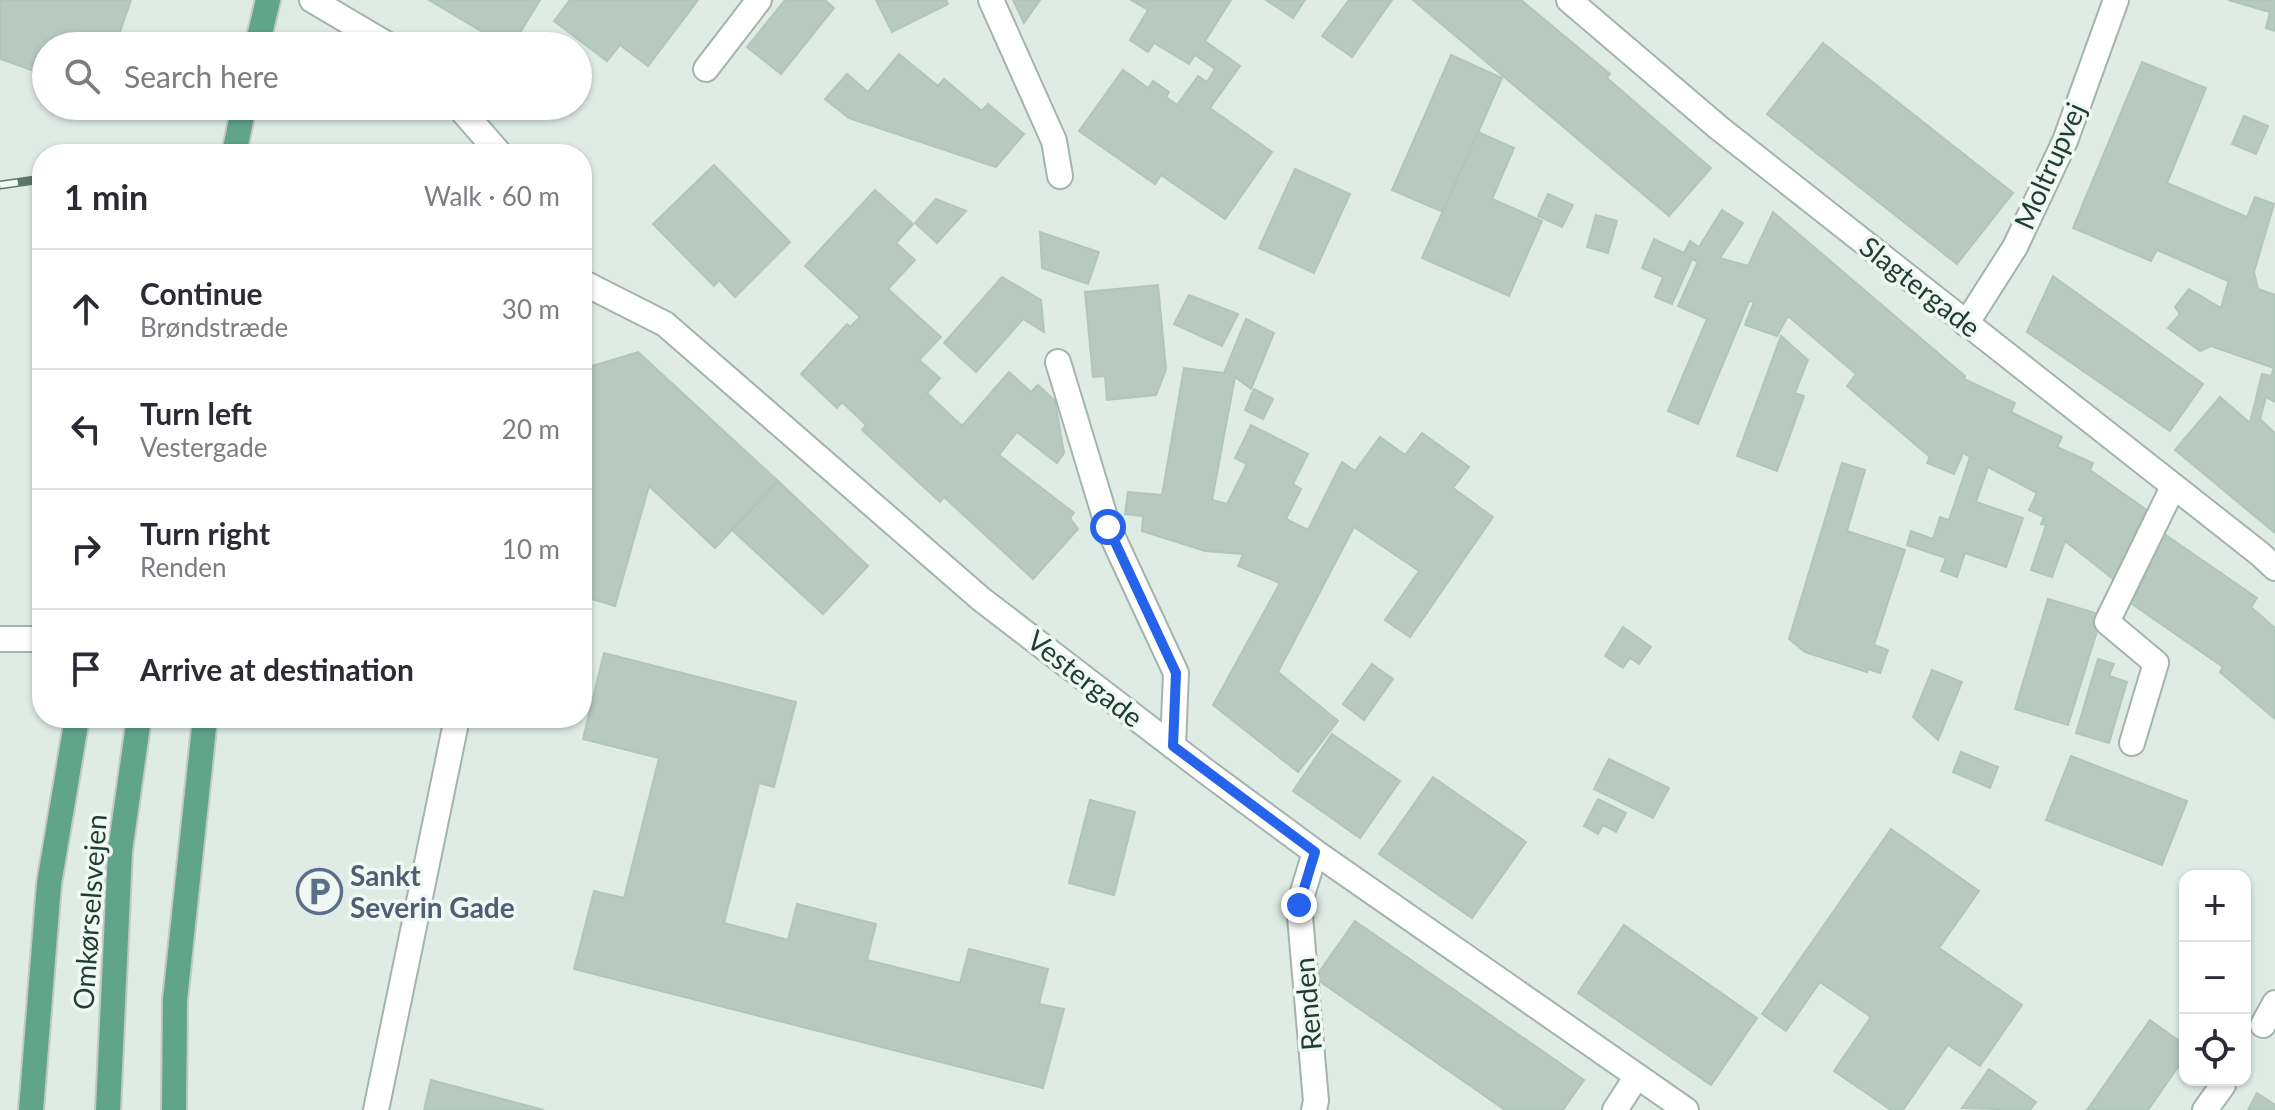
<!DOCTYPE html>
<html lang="en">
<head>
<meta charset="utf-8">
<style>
  body { margin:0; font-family:Lato,sans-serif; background:#f2f2f3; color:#2b2b33 }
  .controls { position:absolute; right:24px; bottom:24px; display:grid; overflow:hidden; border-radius:16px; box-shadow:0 2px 6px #0004 }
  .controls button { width:72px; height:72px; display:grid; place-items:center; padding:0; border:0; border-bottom:2px solid #e1e1e2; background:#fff; color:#2b2b33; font:40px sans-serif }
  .stop { position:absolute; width:24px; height:24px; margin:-18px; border:6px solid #2563eb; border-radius:50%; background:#fff }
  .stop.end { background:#2563eb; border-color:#fff; box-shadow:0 2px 8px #0008 }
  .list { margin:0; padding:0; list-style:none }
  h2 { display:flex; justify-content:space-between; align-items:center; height:104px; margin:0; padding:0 32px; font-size:34px }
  h2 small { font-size:26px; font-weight:400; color:#7c7c81 }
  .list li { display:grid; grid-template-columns:52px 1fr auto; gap:24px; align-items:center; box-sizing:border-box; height:120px; padding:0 32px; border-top:2px solid #e1e1e2 }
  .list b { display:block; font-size:30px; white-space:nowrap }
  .list p { margin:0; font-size:26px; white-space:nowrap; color:#7c7c81 }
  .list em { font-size:26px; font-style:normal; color:#7c7c81 }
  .icon { flex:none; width:44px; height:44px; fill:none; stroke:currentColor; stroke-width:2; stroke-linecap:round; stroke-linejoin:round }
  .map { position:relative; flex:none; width:2275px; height:1110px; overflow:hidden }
  .search { position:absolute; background:#fff; box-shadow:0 2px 6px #0004; left:32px; top:32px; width:560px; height:88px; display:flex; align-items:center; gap:20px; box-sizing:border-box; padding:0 28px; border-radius:44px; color:#7c7c81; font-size:30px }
  .panel { position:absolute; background:#fff; box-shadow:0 2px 6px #0004; left:32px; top:144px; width:560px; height:584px; border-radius:32px }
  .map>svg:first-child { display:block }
</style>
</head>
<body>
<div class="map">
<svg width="2275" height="1110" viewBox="0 0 2275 1110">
  <rect width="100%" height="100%" fill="#dfece5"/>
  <g fill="#b8c9c0" stroke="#b1c6bb" stroke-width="2">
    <path d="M0 0H131L115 46H46V75L0 59Z"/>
    <path d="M429 0H540L512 46H506Z"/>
    <path d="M570 0H698L648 66 620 45 607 61 554 21Z"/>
    <path d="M785 0H825L834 8 781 74 747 47Z"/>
    <path d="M876 0H946L948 4 892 32Z"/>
    <path d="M1013 0H1040L1024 23Z"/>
    <path d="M1131 0H1231L1205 41 1240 66 1210 108 1272 152 1225 219 1161 175 1155 184 1079 131 1123 70 1148 88 1153 81 1169 92 1166 97 1177 105 1198 76 1207 82 1215 69 1195 55 1189 64 1154 43 1148 52 1130 40 1148 10Z"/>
    <path d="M1266 0H1305L1293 18Z"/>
    <path d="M1349 0H1392L1352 57 1322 36Z"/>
    <path d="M1413 0H1521L1610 74 1607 78 1711 168 1669 216Z"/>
    <path d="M2228 0H2275V31L2266 28 2270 12Z"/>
    <path d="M1823 43 2013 193 1957 264 1767 114Z"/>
    <path d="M899 54 938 86 944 79 982 111 988 104 1024 134 996 167 849 118 825 99 847 74 868 92Z"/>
    <path d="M1451 55 1502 78 1443 212 1392 190Z"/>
    <path d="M2142 62 2206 88 2167 183 2247 217 2255 197 2274 204 2254 272 2258 289 2275 295V402L2266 397 2260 419 2275 433V533L2175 450 2220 397 2250 423 2262 374 2271 376 2274 368 2211 346 2200 351 2168 328 2180 314 2175 307 2189 289 2221 308 2229 279 2228 281 2157 250 2151 261 2073 228Z"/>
    <path d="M2244 116 2268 126 2256 154 2232 144Z"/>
    <path d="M1478 132 1514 148 1492 199 1542 221 1509 296 1422 258Z"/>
    <path d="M714 165 790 242 735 297 719 280 714 286 653 224Z"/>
    <path d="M1295 169 1350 194 1314 273 1259 248Z"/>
    <path d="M875 190 913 224 896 243 915 260 888 289 941 337 919 360 940 378 927 393 962 426 1009 372 1031 392 1038 385 1055 401 1064 453 1057 463 1017 432 999 455 1074 513 1070 518 1078 529 1033 579 944 497 940 502 862 430 866 425 842 402 837 408 801 374 847 324 850 327 860 317 805 266Z"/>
    <path d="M1548 194 1573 205 1562 227 1538 216Z"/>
    <path d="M936 199 966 211 937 243 915 223Z"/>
    <path d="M1722 210 1743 223 1720 258 1748 266 1773 212 1965 376 1964 379 2015 403 2011 412 2062 437 2057 447 2093 463 2090 470 2151 513 2118 583 2065 541 2052 577 2031 570 2046 525 2041 524 2044 517 2029 510 2037 493 1988 467 1976 502 2023 518 2006 567 1965 553 1957 577 1941 571 1946 558 1907 545 1911 531 1933 539 1940 517 1949 520 1970 457 1963 453 1954 474 1927 463 1930 457 1847 386 1856 374 1788 316 1777 336 1745 325 1754 302 1749 301 1698 424 1668 411 1707 319 1678 306 1698 262 1692 259 1672 304 1655 297 1663 277 1642 268 1654 239 1684 253 1690 241 1699 247Z"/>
    <path d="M1596 215 1617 221 1608 253 1587 247Z"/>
    <path d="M1040 232 1099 252 1088 284 1042 268Z"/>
    <path d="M2053 276 2203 384 2170 431 2027 332Z"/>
    <path d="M1002 277 1041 300 1044 332 1023 319 976 372 944 343Z"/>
    <path d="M1158 285 1166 369 1156 395 1107 400 1105 376 1093 377 1085 292Z"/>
    <path d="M1189 295 1238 314 1222 346 1174 324Z"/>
    <path d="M1246 319 1274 333 1251 389 1235 377 1212 500 1227 504 1247 464 1235 458 1251 425 1308 454 1293 484 1301 489 1286 519 1308 530 1342 462 1355 471 1380 437 1405 455 1422 433 1469 467 1453 488 1493 517 1410 637 1385 620 1419 571 1354 527 1278 672 1338 721 1298 772 1213 705 1280 583 1238 566 1243 554 1205 551 1142 531 1143 516 1125 514 1128 492 1162 495 1184 368 1224 373Z"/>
    <path d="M1781 336 1808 360 1795 393 1804 396 1777 471 1737 456Z"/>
    <path d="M638 352 778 481 715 548 649 486 615 606 582 596V369Z"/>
    <path d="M1254 389 1273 399 1263 419 1245 410Z"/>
    <path d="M1842 463 1865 470 1847 531 1905 550 1874 645 1888 650 1880 673 1868 669 1867 672 1805 652 1789 639Z"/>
    <path d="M778 481 868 566 823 614 732 530Z"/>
    <path d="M2163 533 2257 598 2251 607 2275 628V719L2220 672 2223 667 2129 602Z"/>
    <path d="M2048 599 2102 615 2068 725 2015 709Z"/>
    <path d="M1623 627 1651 647 1639 664 1630 658 1623 668 1605 656Z"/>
    <path d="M604 653 796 702 774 787 759 783 724 923 788 940 797 904 876 924 867 960 960 983 969 949 1048 969 1039 1004 1064 1009 1043 1088 574 969 594 891 624 898 659 758 583 739Z"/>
    <path d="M2098 659 2114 664 2109 676 2127 682 2109 743 2076 733Z"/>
    <path d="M1372 664 1393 679 1364 720 1343 704Z"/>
    <path d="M1932 670 1962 682 1938 740 1913 717Z"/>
    <path d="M1332 734 1400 781 1360 838 1293 791Z"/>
    <path d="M1961 752 1998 767 1990 788 1953 772Z"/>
    <path d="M2071 756 2187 801 2162 865 2046 820Z"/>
    <path d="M1609 759 1669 788 1653 818 1594 789Z"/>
    <path d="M1433 777 1526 842 1472 918 1379 854Z"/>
    <path d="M1598 799 1626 813 1616 832 1603 825 1598 834 1584 826Z"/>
    <path d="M1090 800 1135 812 1114 895 1069 883Z"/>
    <path d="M1891 829 1979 891 1939 948 2022 1005 1980 1066 1948 1045 1903 1110H1891L1834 1071 1871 1017 1820 982 1786 1031 1762 1014Z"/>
    <path d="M1355 921 1584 1080 1563 1110H1505L1315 978Z"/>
    <path d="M1624 925 1757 1018 1711 1085 1578 993Z"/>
    <path d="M2150 1020 2185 1045V1057L2148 1110H2087Z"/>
    <path d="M1989 1069 2036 1102 2030 1110 1962 1108Z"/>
    <path d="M431 1080 544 1110H424Z"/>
    <path d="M2257 1093 2275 1105V1110H2248Z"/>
  </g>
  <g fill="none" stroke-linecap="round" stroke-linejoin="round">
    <defs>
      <g id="minor">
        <path d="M312 0 390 46"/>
        <path d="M991 0 1054 141 1060 176"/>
        <path d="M1569 0 1719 128 2260 554 2275 568"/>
        <path d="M706 69 759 0"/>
        <path d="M458 106 500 154"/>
        <path d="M582 282 665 324 981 599 1208 773 1315 852 1686 1110"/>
        <path d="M1966 324 2015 247 2065 141 2116 0"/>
        <path d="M1058 362 1108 527 1176 673 1173 746"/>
        <path d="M0 639H42"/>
        <path d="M2132 743 2156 663 2107 622 2173 487"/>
        <path d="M2263 1025 2275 1003"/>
        <path d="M376 1110 457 718"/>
        <path d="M1314 1110 1316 1101 1299 905 1315 852"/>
        <path d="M1615 1110 1637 1076"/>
        <path d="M2205 1110 2223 1085"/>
      </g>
      <g id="major">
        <path d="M257 46 268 0"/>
        <path d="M234 154 244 106"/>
        <path d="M31 1110 49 884 77 718"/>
        <path d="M108 1110 120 851 139 718"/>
        <path d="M174 1110 175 1000 205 718"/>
      </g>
    </defs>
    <use href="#minor" stroke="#a2b4ac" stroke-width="28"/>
    <use href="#major" stroke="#c0c9c6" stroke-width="28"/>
    <use href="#minor" stroke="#fff" stroke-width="24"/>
    <use href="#major" stroke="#61a48c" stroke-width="24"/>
    <defs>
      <path id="rail" d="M0 185 42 179"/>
    </defs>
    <use href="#rail" stroke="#59796d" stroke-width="9"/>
    <use href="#rail" stroke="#f0f8f3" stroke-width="6" stroke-dasharray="18" stroke-linecap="butt"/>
  </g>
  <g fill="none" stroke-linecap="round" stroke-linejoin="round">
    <path stroke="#2563eb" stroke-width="10" d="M1108 527 1176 673 1173 746 1315 852 1299 905"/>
  </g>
  <defs>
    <symbol id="parking-ring" viewBox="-11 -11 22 22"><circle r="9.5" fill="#f0f8f3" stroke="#5c6f8a" stroke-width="1.5"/><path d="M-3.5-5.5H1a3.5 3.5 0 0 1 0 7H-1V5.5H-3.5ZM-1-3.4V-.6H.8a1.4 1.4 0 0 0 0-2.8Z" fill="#5c6f8a"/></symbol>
  </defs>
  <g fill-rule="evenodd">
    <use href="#parking-ring" x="294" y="866" width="51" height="51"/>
  </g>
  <g text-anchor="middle" stroke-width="7" stroke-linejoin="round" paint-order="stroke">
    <g font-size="28" fill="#1f3d32" stroke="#f0f8f3">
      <text transform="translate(2050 166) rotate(-66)" y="10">Moltrupvej</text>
      <text transform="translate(1920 287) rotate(38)" y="10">Slagtergade</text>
      <text transform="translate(1085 679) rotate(38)" y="10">Vestergade</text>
      <text transform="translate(90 912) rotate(-86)" y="10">Omkørselsvejen</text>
      <text transform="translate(1308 1004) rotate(-95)" y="10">Renden</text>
    </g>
    <g font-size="28" font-weight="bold" fill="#4e5e75" stroke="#f0f8f3" text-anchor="start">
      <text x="350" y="886">Sankt<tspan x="350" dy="32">Severin Gade</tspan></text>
    </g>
  </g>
</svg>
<div class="controls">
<button>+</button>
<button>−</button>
<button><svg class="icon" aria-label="locate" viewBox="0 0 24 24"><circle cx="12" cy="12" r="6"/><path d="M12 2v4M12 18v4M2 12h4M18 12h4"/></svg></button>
</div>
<div class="stop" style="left:1108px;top:527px"></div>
<div class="stop end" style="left:1299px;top:905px"></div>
<div class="search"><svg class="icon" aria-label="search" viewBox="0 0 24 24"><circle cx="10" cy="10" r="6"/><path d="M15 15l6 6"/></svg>Search here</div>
<section class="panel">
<h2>1 min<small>Walk · 60 m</small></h2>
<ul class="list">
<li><svg class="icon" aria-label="ahead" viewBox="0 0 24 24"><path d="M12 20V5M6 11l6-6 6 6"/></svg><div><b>Continue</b><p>Brøndstræde</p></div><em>30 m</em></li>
<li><svg class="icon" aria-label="left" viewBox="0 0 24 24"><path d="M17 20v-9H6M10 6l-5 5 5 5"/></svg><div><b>Turn left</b><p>Vestergade</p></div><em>20 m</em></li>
<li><svg class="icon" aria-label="right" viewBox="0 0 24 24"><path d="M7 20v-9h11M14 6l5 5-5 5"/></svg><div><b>Turn right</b><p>Renden</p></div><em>10 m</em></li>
<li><svg class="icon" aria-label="arrive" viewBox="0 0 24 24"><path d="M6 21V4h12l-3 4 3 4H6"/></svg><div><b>Arrive at destination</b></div></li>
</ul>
</section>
</div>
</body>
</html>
